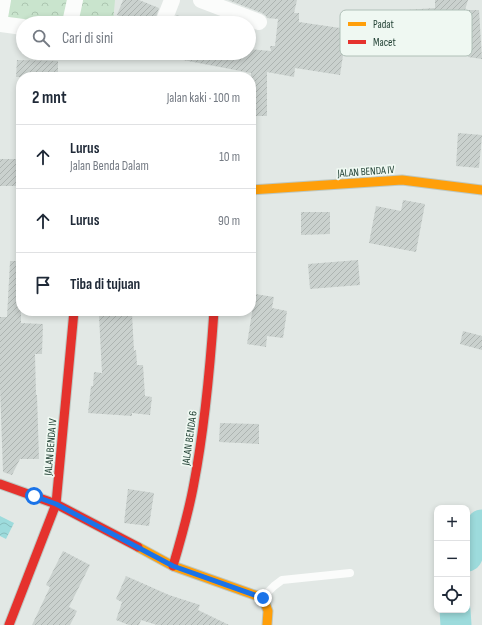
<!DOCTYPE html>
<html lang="id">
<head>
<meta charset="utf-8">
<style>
  body { margin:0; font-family:"Sofia Sans Condensed",sans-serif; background:#f2f2f3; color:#1f2937 }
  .controls { position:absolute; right:12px; bottom:12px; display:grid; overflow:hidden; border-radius:8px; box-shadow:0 2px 6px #0003 }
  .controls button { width:36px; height:36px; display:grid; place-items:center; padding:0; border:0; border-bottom:1px solid #e0e1e3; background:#fff; color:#1f2937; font:20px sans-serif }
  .stop { position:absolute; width:12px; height:12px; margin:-9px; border:3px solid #1a73e8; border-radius:50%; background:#fff }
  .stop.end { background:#1a73e8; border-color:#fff; box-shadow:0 1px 4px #0008 }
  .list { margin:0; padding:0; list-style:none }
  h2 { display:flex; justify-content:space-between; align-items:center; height:52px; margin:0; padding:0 16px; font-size:17px }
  h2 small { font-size:13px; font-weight:400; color:#747a83 }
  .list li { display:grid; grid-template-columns:26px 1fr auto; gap:12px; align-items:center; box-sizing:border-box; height:64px; padding:0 16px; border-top:1px solid #e0e1e3 }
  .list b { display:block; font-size:15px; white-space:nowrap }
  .list p { margin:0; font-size:13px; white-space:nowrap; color:#747a83 }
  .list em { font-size:13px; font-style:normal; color:#747a83 }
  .icon { flex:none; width:22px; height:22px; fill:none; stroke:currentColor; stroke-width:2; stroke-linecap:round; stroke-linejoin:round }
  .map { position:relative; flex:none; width:482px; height:625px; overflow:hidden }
  .search { position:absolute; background:#fff; box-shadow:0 2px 6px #0003; left:16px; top:16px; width:240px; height:44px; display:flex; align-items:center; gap:10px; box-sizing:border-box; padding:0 14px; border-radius:22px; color:#747a83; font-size:15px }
  .panel { position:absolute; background:#fff; box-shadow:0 2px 6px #0003; left:16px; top:72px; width:240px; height:244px; border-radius:16px }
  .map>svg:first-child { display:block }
</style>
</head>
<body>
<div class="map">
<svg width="482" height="625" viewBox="0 0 482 625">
  <defs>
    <pattern id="forest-crowns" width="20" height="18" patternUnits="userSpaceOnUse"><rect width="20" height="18" fill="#c9e4cd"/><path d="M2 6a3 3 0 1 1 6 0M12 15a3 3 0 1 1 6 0" fill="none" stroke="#acc5b0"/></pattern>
    <pattern id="water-waves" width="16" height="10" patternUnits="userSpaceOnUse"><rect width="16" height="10" fill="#9ddbdc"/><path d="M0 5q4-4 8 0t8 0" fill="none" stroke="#87bdbd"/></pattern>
    <pattern id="building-hatch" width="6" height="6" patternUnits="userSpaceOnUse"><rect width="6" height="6" fill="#cad1ce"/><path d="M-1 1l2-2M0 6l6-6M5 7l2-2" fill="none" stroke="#adb4b1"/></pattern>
  </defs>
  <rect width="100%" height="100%" fill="#e2e8e5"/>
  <path fill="url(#forest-crowns)" d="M0 0H115L113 23H23L0 32Z"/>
  <path fill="url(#water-waves)" d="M0 516 14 523 6 539 0 536Z"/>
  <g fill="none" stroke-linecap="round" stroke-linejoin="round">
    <g stroke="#9ddbdc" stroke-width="31">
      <path d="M467 556 482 525"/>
      <path d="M455 610 456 625"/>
    </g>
  </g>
  <g fill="url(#building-hatch)">
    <path d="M123 0H139L159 8 154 23H135L117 15Z"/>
    <path d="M228 0H297L294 13H299V22L347 29 340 75 295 68 294 77 267 72V116H251V73L183 60 184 53H233L247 56 248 53H249V49L271 51 270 46H275L278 19 267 18 266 16 262 13Z"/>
    <path d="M435 0H468L465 10H479L482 59 468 57 469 48 430 41 432 31 378 12 435 8Z"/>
    <path d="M177 15 196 22 195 23H173Z"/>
    <path d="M17 60 58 61V77H16Z"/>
    <path d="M458 133 482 135 479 168 456 166Z"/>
    <rect x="0" y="159" width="16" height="27"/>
    <path d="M403 200 425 204 416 252 369 243 376 206 401 211Z"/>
    <path d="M301 212H330V234L301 235Z"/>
    <path d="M358 260 360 285 310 289 308 264Z"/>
    <path d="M10 261H21V323L43 324 42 354H35L36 395H37L39 459H20L12 475 3 472 0 387V317H7Z"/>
    <path d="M255 294 274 297 272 308 287 311 283 338 267 336 266 347 247 344Z"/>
    <path d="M132 314 134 351 136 350 137 365H143L145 396 152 397 150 415 132 413V416L88 413 91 386H93L94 372 102 373 99 316Z"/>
    <path d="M463 331 482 336V350L460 344Z"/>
    <path d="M220 423 259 424V444L219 442Z"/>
    <path d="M128 489 154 493 149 526 124 523Z"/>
    <path d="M63 551 90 565 69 607 77 611 70 625H32L50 587 46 585Z"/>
    <path d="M126 576 169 595 200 605 198 610 229 625H157L141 620 139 625H129L116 620 122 602 116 599Z"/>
  </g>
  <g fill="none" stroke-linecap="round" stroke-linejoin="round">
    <defs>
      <g id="slow">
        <path d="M251 190 402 180 482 190"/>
        <path d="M138 547 173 566 263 598 268 611 267 625"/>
      </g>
      <g id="jam">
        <path d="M0 484 56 504 138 547"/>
        <path d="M173 566C181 539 189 511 194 483 205 426 210 369 214 311"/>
        <path d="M9 625 56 504 74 311"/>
      </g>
    </defs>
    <use href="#slow" stroke="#bdc8c3" stroke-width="11"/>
    <use href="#jam" stroke="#bdc8c3" stroke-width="11"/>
    <path stroke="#fbfcfb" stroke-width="8" d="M263 597 274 586 282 580 350 573"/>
    <g stroke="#fbfcfb" stroke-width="16">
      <path d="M201 0 259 22"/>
      <path d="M0 17 3 0"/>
      <path d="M70 23 75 0"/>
      <path d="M163 23 172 0"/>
      <path d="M0 24 23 27"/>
    </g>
    <use href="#slow" stroke="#ff9f0a" stroke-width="9"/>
    <use href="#jam" stroke="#e5322d" stroke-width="9"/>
  </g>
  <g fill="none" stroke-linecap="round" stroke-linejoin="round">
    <path stroke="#1a73e8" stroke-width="5" d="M34 496 56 504 173 566 263 598"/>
  </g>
  <g text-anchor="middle" stroke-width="3.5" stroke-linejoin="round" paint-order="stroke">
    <g font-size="11" fill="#1e3e31" stroke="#eff8f2">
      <text transform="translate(366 171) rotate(-4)" y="4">JALAN BENDA IV</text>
      <text transform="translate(189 438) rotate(-82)" y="4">JALAN BENDA 6</text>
      <text transform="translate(50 447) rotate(-85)" y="4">JALAN BENDA IV</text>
    </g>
  </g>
  <rect x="340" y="10" width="132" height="46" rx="6" fill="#eff8f2" stroke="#b0c0b8" stroke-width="1"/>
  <rect x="348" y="22" width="18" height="4" fill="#ff9f0a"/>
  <rect x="348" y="40" width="18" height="4" fill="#e5322d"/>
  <g font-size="11" fill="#1e3e31">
    <text x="373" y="28">Padat</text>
    <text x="373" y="46">Macet</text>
  </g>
</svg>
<div class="controls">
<button>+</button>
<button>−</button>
<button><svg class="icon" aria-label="locate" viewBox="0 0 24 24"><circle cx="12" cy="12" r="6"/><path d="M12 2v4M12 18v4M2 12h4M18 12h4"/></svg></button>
</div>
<div class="stop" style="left:34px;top:496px"></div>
<div class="stop end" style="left:263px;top:598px"></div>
<div class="search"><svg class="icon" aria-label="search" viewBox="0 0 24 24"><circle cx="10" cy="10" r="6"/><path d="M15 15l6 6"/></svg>Cari di sini</div>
<section class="panel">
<h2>2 mnt<small>Jalan kaki · 100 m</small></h2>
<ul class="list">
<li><svg class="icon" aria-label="ahead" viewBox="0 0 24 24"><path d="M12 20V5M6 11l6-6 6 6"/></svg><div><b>Lurus</b><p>Jalan Benda Dalam</p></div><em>10 m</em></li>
<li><svg class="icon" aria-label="ahead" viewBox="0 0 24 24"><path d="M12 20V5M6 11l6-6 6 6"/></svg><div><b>Lurus</b></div><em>90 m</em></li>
<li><svg class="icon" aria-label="arrive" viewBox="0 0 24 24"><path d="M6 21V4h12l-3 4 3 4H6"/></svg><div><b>Tiba di tujuan</b></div></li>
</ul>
</section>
</div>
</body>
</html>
